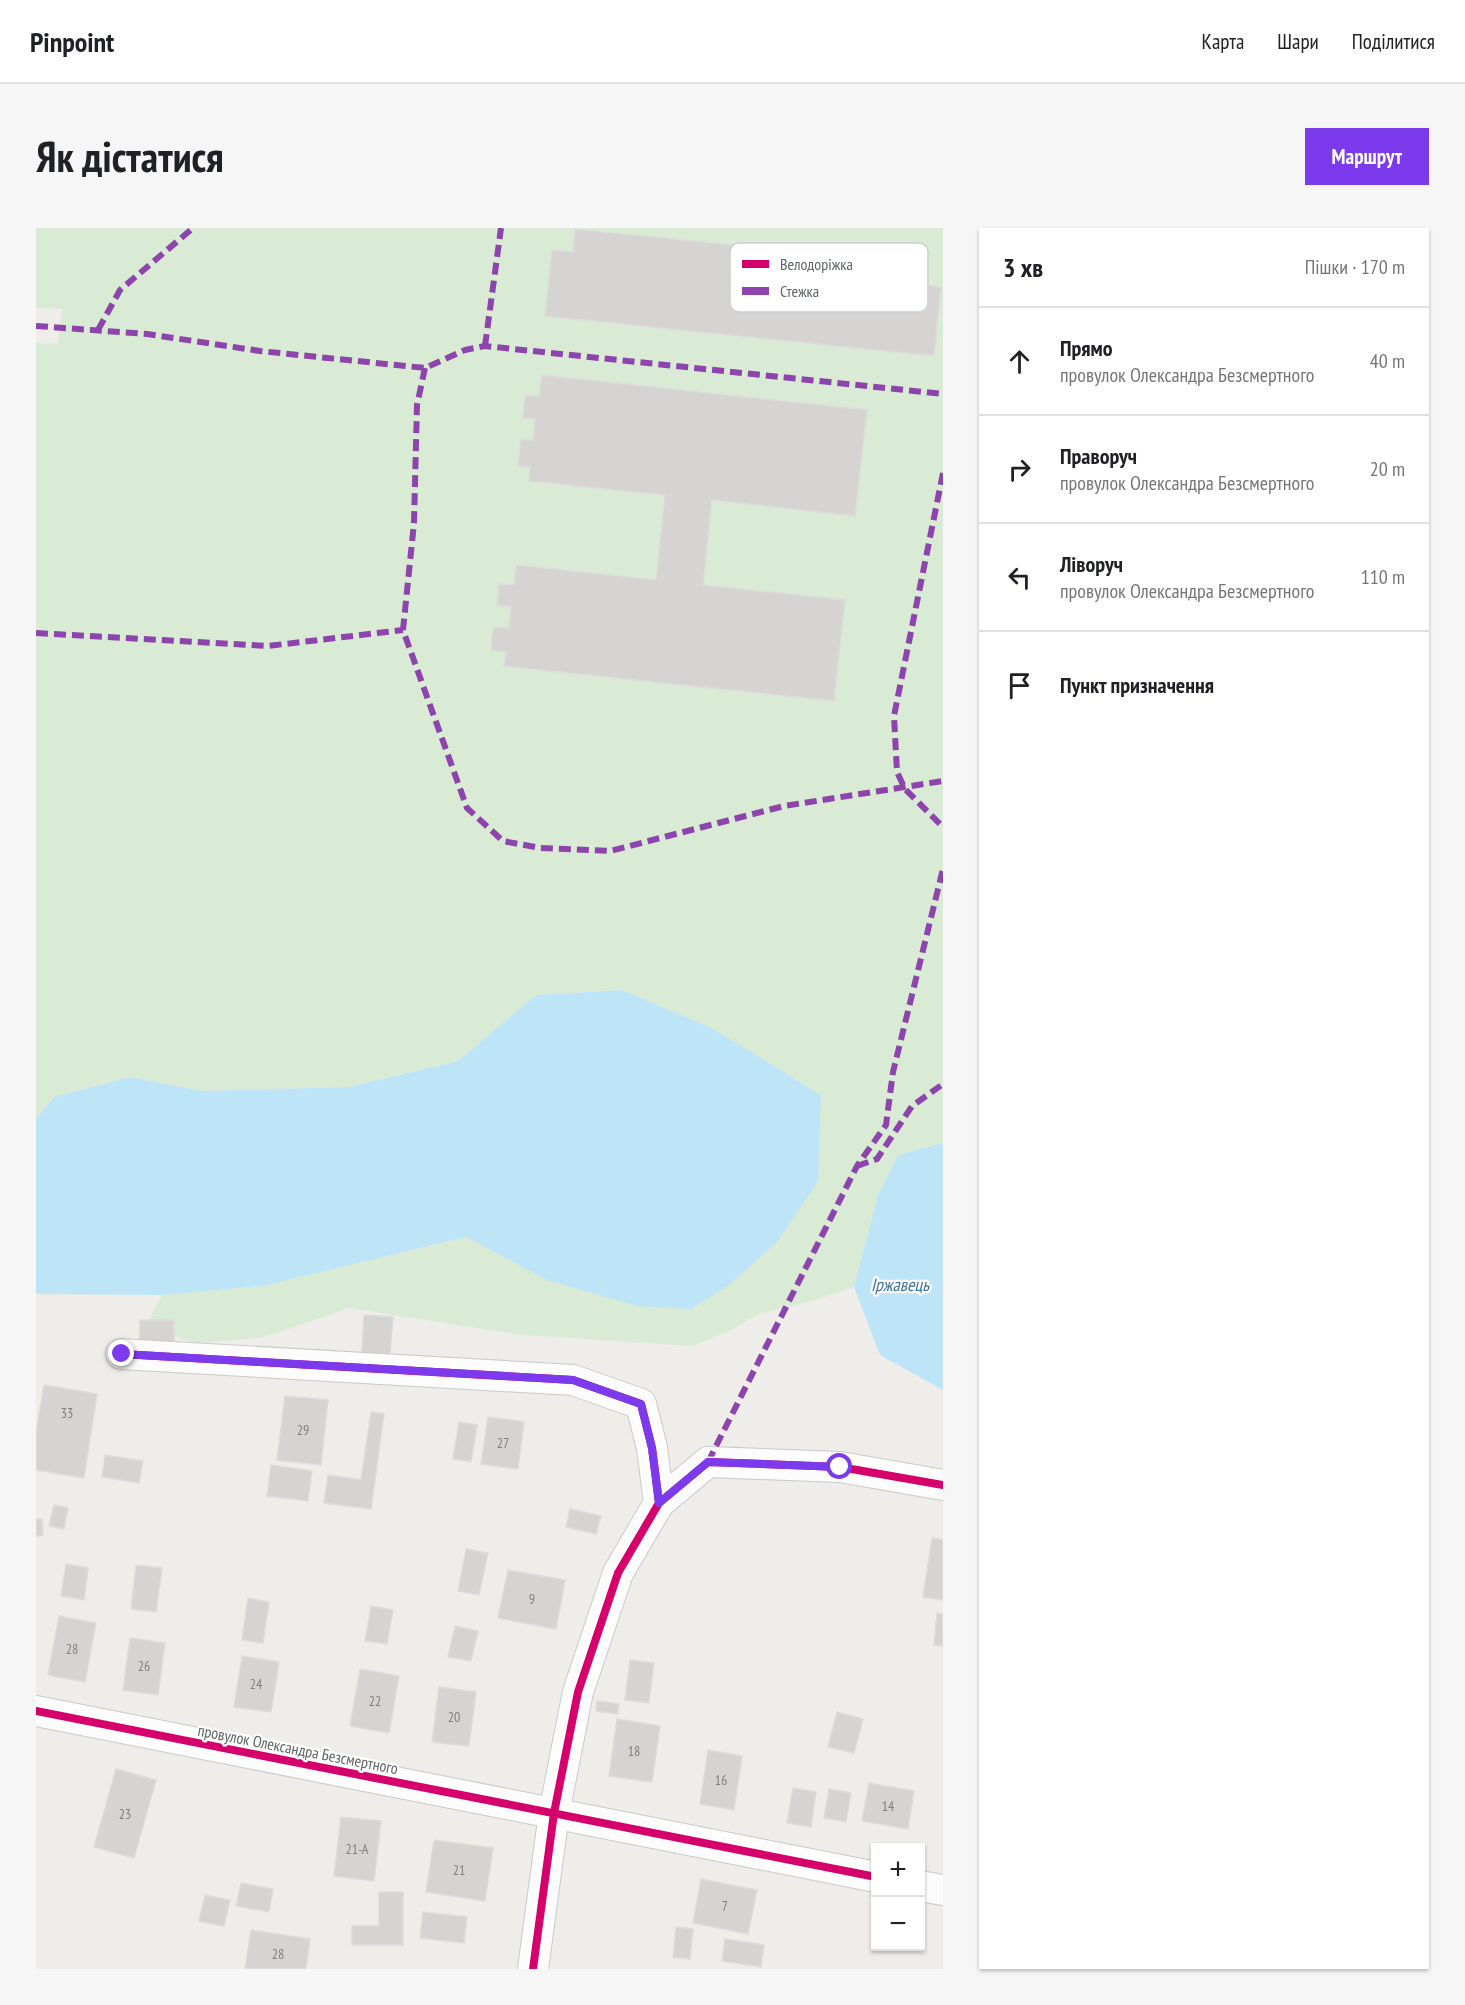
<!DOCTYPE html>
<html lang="uk">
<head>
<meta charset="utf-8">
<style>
  body { margin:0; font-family:"PT Sans Narrow",sans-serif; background:#f6f6f6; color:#202124 }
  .controls { position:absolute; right:18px; bottom:18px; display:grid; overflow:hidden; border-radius:0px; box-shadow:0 2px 4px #0004 }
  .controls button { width:54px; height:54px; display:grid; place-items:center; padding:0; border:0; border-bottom:2px solid #e0e0e0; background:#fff; color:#202124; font:30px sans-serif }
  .stop { position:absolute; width:18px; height:18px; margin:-14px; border:4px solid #7c3aed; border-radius:50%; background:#fff }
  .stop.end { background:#7c3aed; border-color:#fff; box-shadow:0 2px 6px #0008 }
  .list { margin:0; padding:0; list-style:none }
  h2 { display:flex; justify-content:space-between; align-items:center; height:78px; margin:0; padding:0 24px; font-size:26px }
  h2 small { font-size:20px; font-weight:400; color:#757577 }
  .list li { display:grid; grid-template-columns:39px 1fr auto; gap:18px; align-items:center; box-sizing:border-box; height:108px; padding:0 24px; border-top:2px solid #e0e0e0 }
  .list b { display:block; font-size:22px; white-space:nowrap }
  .list p { margin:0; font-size:20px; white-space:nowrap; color:#757577 }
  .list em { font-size:20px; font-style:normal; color:#757577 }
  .icon { flex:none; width:33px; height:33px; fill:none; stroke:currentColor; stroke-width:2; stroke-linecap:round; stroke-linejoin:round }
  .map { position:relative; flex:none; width:907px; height:1741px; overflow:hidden; border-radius:0px }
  header { display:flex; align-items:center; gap:36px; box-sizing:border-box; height:84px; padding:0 30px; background:#fff; border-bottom:2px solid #e0e0e0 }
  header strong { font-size:28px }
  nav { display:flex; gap:33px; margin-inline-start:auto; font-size:21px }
  .intro { display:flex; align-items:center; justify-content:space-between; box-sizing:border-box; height:144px; padding:0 36px }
  h1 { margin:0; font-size:42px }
  .button { padding:15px 27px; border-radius:0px; background:#7c3aed; color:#fff; font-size:21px; font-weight:700 }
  main { display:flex; gap:36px; padding:0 36px }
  aside { flex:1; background:#fff; border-radius:0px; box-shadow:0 2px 4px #0004 }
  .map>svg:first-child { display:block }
</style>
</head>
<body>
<header>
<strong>Pinpoint</strong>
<nav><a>Карта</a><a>Шари</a><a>Поділитися</a></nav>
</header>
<div class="intro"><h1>Як дістатися</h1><a class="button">Маршрут</a></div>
<main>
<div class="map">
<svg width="907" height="1741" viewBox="0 0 907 1741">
  <rect width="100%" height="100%" fill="#efede9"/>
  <path fill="#d9ead5" d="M0 0H907V915L862 927 842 967 818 1059 776 1073 723 1086 693 1103 657 1118 486 1107 313 1080 226 1110 160 1115 109 1099 126 1067 227 1058 430 1009 511 1052 693 1057 741 1014 782 954 785 867 676 800 586 762 500 767 422 833 313 859 166 863 94 849 18 869 0 891V115L22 116 26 81 0 80Z"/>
  <g fill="#bee4f8">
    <path d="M586 762 676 800 785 867 782 954 741 1014 693 1057 655 1081 601 1078 511 1052 430 1009 227 1058 126 1067 0 1066V891L18 869 94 849 166 863 313 859 422 833 500 767Z"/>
    <path d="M907 915V1162L844 1127 818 1059 842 967 862 927Z"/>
  </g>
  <g fill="#d5d4d2" stroke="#dedcd8" stroke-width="1.5">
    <path d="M539 1 884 36 882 56 905 59 898 128 509 88 516 22 537 24Z"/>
    <path d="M506 147 831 182 819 288 676 272 667 357 809 372 798 473 468 438 470 424 455 422 457 399 473 400 475 379 461 377 463 356 478 357 480 337 620 352 629 267 493 253 494 239 482 238 485 211 497 213 499 191 487 190 489 167 503 168Z"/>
    <path d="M328 1087 357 1089 354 1126 326 1124Z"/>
    <path d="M104 1092H138V1121H103Z"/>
    <path d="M8 1157 61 1166 48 1250 0 1242V1204Z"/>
    <path d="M249 1168 292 1172 285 1237 241 1232Z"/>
    <path d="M335 1184 348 1186 335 1281 288 1275 292 1247 325 1252Z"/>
    <path d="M452 1189 488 1194 482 1241 445 1236Z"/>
    <path d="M423 1194 441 1197 435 1234 417 1231Z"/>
    <path d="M69 1227 107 1233 103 1255 66 1249Z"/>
    <path d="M235 1237 276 1243 272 1273 231 1268Z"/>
    <path d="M18 1277 32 1280 28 1301 13 1298Z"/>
    <path d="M534 1281 565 1288 560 1306 530 1299Z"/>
    <path d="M0 1291H6L7 1307 0 1308Z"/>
    <path d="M896 1310 907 1312V1372L887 1369Z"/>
    <path d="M430 1321 452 1325 443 1367 422 1363Z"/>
    <path d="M30 1336 52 1340 48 1372 25 1368Z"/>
    <path d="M100 1337 126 1340 120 1384 95 1381Z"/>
    <path d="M472 1342 529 1352 520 1401 462 1390Z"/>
    <path d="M212 1370 233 1374 227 1415 206 1412Z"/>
    <path d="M335 1378 357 1382 351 1416 329 1413Z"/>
    <path d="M901 1385 907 1386V1418L898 1417Z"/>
    <path d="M23 1388 60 1395 49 1454 12 1447Z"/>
    <path d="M419 1398 442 1403 435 1433 412 1429Z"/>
    <path d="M94 1410 129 1415 122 1467 87 1462Z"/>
    <path d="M206 1428 243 1434 235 1484 198 1479Z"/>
    <path d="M594 1432 618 1435 613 1475 589 1472Z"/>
    <path d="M324 1441 363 1448 353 1505 314 1498Z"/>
    <path d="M403 1459 440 1464 433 1518 396 1514Z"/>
    <path d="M561 1473 583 1476 582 1486 560 1483Z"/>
    <path d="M801 1484 827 1491 818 1525 792 1519Z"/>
    <path d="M581 1491 624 1498 616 1554 573 1548Z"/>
    <path d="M672 1522 706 1528 698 1582 664 1576Z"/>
    <path d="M80 1541 120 1552 98 1630 58 1619Z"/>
    <path d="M833 1555 878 1563 872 1601 826 1593Z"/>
    <path d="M757 1560 780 1564 775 1599 751 1595Z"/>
    <path d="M793 1561 815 1565 810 1594 788 1590Z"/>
    <path d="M305 1589 345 1593 338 1653 298 1648Z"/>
    <path d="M398 1612 457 1620 449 1673 390 1664Z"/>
    <path d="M665 1651 721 1662 712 1706 657 1695Z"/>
    <path d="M205 1655 237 1661 233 1684 200 1678Z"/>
    <path d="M343 1664H367V1717H316V1698H343Z"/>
    <path d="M169 1667 194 1672 188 1698 163 1693Z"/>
    <path d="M387 1684 431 1689 428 1715 384 1710Z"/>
    <path d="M640 1699 657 1701 654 1731 637 1729Z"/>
    <path d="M215 1702 274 1711 270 1741H209Z"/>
    <path d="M689 1711 728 1717 725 1739 686 1733Z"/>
  </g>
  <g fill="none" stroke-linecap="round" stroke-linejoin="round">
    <defs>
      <g id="minor">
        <path d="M85 1126 537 1152 605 1176 616 1220 623 1275"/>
        <path d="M0 1483 840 1649"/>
        <path d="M884 1658 907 1662"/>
        <path d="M497 1741 518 1585 542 1464 582 1345 623 1275 672 1234 804 1239 907 1257"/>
      </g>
    </defs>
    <use href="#minor" stroke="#c9c9c9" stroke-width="32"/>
    <use href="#minor" stroke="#fdfcfc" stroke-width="30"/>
    <g stroke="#8e44ad" stroke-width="6" stroke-dasharray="12 6" stroke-linecap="butt">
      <path d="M0 98 111 106 224 123 389 140 429 122 449 118 907 166"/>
      <path d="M62 102 84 62 157 0"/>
      <path d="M449 118 465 0"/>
      <path d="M389 140 381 177 378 295 367 402 431 580 467 613 504 620 574 623 748 578 907 553"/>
      <path d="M907 245 858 488 861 544 869 561 907 599"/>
      <path d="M0 405 232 418 367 402"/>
      <path d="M821 938 841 931 876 878 907 856"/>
      <path d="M672 1234 821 938 850 897 857 844 907 641"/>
    </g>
    <defs>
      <g id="cycleway">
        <path d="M85 1126 537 1152 605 1176 616 1220 623 1275"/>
        <path d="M0 1483 840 1649"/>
        <path d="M497 1741 518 1585 542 1464 582 1345 623 1275 672 1234 804 1239 907 1257"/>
      </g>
    </defs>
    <use href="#cycleway" stroke="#fff" stroke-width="11"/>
    <use href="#cycleway" stroke="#d6006c" stroke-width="8"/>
  </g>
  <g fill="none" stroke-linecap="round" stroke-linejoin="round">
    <path stroke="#7c3aed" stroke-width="8" d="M86 1126 537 1152 605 1176 616 1220 623 1275 672 1234 804 1239"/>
  </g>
  <g text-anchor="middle" stroke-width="4.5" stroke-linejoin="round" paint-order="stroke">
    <g font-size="14" fill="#7e8083">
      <text x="31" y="1190">33</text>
      <text x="267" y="1207">29</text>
      <text x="467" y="1220">27</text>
      <text x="496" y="1376">9</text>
      <text x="36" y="1426">28</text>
      <text x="108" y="1443">26</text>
      <text x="220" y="1461">24</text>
      <text x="339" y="1478">22</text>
      <text x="418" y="1494">20</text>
      <text x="598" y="1528">18</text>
      <text x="685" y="1557">16</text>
      <text x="852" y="1583">14</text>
      <text x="89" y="1591">23</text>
      <text x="321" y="1626">21-А</text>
      <text x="423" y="1647">21</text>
      <text x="689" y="1683">7</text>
      <text x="242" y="1731">28</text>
    </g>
    <g font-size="16" fill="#5f6367" stroke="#fff">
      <text transform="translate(262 1521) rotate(11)" y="6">провулок Олександра Безсмертного</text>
    </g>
    <g font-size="18" font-style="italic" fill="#3e76a1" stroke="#fff">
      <text x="864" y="1063">Іржавець</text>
    </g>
  </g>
  <rect x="694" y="15" width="198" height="69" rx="9" fill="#fff" stroke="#cfd0d1" stroke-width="1.5"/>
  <rect x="706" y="32" width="27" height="8" fill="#d6006c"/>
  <rect x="706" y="59" width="27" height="8" fill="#8e44ad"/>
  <g font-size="16" fill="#5f6367">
    <text x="744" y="42">Велодоріжка</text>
    <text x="744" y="69">Стежка</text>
  </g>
</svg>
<div class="controls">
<button>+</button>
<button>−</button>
</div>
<div class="stop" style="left:804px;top:1239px"></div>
<div class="stop end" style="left:86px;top:1126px"></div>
</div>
<aside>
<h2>3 хв<small>Пішки · 170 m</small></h2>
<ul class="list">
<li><svg class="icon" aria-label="ahead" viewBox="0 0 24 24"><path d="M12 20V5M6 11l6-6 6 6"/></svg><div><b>Прямо</b><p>провулок Олександра Безсмертного</p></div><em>40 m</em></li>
<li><svg class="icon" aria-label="right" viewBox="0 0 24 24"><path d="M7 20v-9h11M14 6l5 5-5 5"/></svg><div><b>Праворуч</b><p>провулок Олександра Безсмертного</p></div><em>20 m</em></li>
<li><svg class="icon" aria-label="left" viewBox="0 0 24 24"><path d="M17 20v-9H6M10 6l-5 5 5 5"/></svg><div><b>Ліворуч</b><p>провулок Олександра Безсмертного</p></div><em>110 m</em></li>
<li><svg class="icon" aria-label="arrive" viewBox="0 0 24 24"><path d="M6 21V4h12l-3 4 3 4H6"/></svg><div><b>Пункт призначення</b></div></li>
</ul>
</aside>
</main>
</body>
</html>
